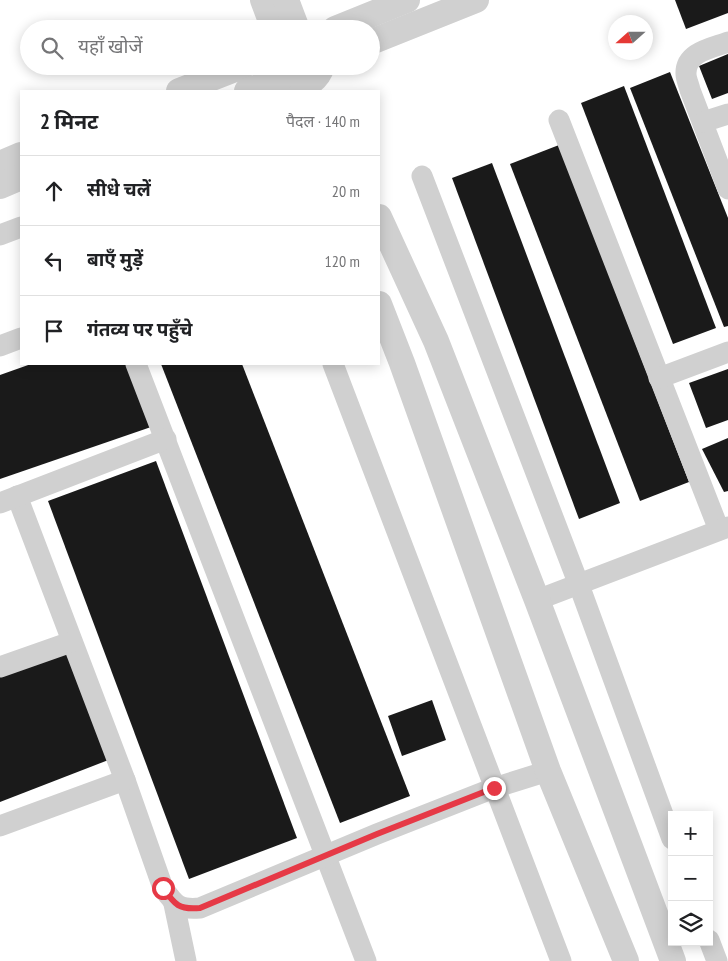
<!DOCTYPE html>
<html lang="hi">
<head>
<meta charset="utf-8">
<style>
  body { margin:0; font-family:"PT Sans Narrow","Noto Sans Devanagari",sans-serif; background:#f2f2f2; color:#202124 }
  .controls { position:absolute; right:15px; bottom:15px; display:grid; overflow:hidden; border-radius:0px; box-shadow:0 2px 12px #0003 }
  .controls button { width:45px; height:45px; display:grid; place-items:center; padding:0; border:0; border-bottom:1px solid #e0e0e0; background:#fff; color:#202124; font:25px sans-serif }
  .compass { position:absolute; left:608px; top:15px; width:45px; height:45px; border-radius:50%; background:#fff; box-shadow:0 2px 12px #0003; rotate:249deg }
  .stop { position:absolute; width:15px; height:15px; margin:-11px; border:4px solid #e63946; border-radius:50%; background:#fff }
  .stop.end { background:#e63946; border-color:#fff; box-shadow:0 1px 5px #0008 }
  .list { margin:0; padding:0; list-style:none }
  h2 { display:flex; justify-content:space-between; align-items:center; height:65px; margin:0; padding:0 20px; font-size:21px }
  h2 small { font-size:16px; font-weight:400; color:#757577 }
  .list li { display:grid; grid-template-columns:32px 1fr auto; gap:15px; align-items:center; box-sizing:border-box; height:70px; padding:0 20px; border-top:1px solid #e0e0e0 }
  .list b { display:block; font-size:19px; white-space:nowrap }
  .list em { font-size:16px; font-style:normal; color:#757577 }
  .icon { flex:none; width:28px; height:28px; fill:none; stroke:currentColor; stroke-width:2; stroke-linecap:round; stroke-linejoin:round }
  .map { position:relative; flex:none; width:728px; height:961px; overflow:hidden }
  .search { position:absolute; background:#fff; box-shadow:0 2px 12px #0003; left:20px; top:20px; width:360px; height:55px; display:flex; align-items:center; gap:12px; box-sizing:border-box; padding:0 18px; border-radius:28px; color:#757577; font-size:19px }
  .panel { position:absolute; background:#fff; box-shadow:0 2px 12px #0003; left:20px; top:90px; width:360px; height:275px; border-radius:0px }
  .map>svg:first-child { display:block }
</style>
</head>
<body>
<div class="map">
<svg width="728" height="961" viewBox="0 0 728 961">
  <rect width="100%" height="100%" fill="#fff"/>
  <g fill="#1a1a1a">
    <path d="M675 0H728V13L686 29Z"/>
    <path d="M728 54V93L712 99 699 66Z"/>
    <path d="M670 72 728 218V326L724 327 630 88Z"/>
    <path d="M624 86 716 328 673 344 581 103Z"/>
    <path d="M559 145 689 482 640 501 510 164Z"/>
    <path d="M492 163 620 503 579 519 452 178Z"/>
    <path d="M31 364H129L151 427 0 479V375Z"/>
    <path d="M161 364H242L410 796 340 823Z"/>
    <path d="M728 369V420L706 428 689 383Z"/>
    <path d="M728 438V491L724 492 702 449Z"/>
    <path d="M156 461 297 838 189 879 48 501Z"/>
    <path d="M68 648 111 759 0 802V675Z"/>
    <path d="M432 700 446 740 402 756 388 716Z"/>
  </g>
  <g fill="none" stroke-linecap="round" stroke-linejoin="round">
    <g stroke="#d0d0d0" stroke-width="21">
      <path d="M728 42C712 48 685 52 686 74 686 79 689 85 690 90L728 189"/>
      <path d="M559 120 719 530"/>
      <path d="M703 122 728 114"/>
      <path d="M422 176 579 585 672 839"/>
      <path d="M0 235 21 227"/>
      <path d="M0 346 21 338"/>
      <path d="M136 364 366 961"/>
      <path d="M333 364 561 961"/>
      <path d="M659 378 728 352"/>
      <path d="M17 496 125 780 163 888C175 905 179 910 200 908L377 834 494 788 548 771"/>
      <path d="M0 503 166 439"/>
      <path d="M537 600 728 527"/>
      <path d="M0 667 71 642"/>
      <path d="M0 826 125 780"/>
      <path d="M174 904 186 961"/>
      <path d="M709 940 717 961"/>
    </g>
    <g stroke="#d0d0d0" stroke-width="26">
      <path d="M263 0 274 29"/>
      <path d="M286 0 297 29"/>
      <path d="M335 29 407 0"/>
      <path d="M371 42 476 0"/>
      <path d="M274 66C280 94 314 92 322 66"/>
      <path d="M179 91 243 66"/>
      <path d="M247 91 280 79"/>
      <path d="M0 164 21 155"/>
      <path d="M0 186 21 177"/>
      <path d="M379 217 436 341 537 600 673 961"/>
      <path d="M379 304 402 363 548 771 626 961"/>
    </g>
  </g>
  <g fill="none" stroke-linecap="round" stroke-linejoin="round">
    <path stroke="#e63946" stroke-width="6" d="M163 888C175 905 179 910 200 908L377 834 494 788"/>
  </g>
</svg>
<div class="controls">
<button>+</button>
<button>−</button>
<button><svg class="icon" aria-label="layers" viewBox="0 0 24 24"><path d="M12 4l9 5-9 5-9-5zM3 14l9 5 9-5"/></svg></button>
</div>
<svg class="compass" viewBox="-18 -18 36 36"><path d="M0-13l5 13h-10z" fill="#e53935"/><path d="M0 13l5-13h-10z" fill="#757577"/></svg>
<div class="stop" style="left:163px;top:888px"></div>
<div class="stop end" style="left:494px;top:788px"></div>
<div class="search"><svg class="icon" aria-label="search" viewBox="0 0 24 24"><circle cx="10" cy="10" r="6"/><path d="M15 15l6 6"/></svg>यहाँ खोजें</div>
<section class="panel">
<h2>2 मिनट<small>पैदल · 140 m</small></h2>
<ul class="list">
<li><svg class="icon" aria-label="ahead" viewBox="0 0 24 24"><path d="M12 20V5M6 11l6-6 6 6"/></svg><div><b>सीधे चलें</b></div><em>20 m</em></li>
<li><svg class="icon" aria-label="left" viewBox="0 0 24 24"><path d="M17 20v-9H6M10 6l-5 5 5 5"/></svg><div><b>बाएँ मुड़ें</b></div><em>120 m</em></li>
<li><svg class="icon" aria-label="arrive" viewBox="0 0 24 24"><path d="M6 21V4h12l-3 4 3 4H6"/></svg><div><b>गंतव्य पर पहुँचे</b></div></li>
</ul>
</section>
</div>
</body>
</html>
